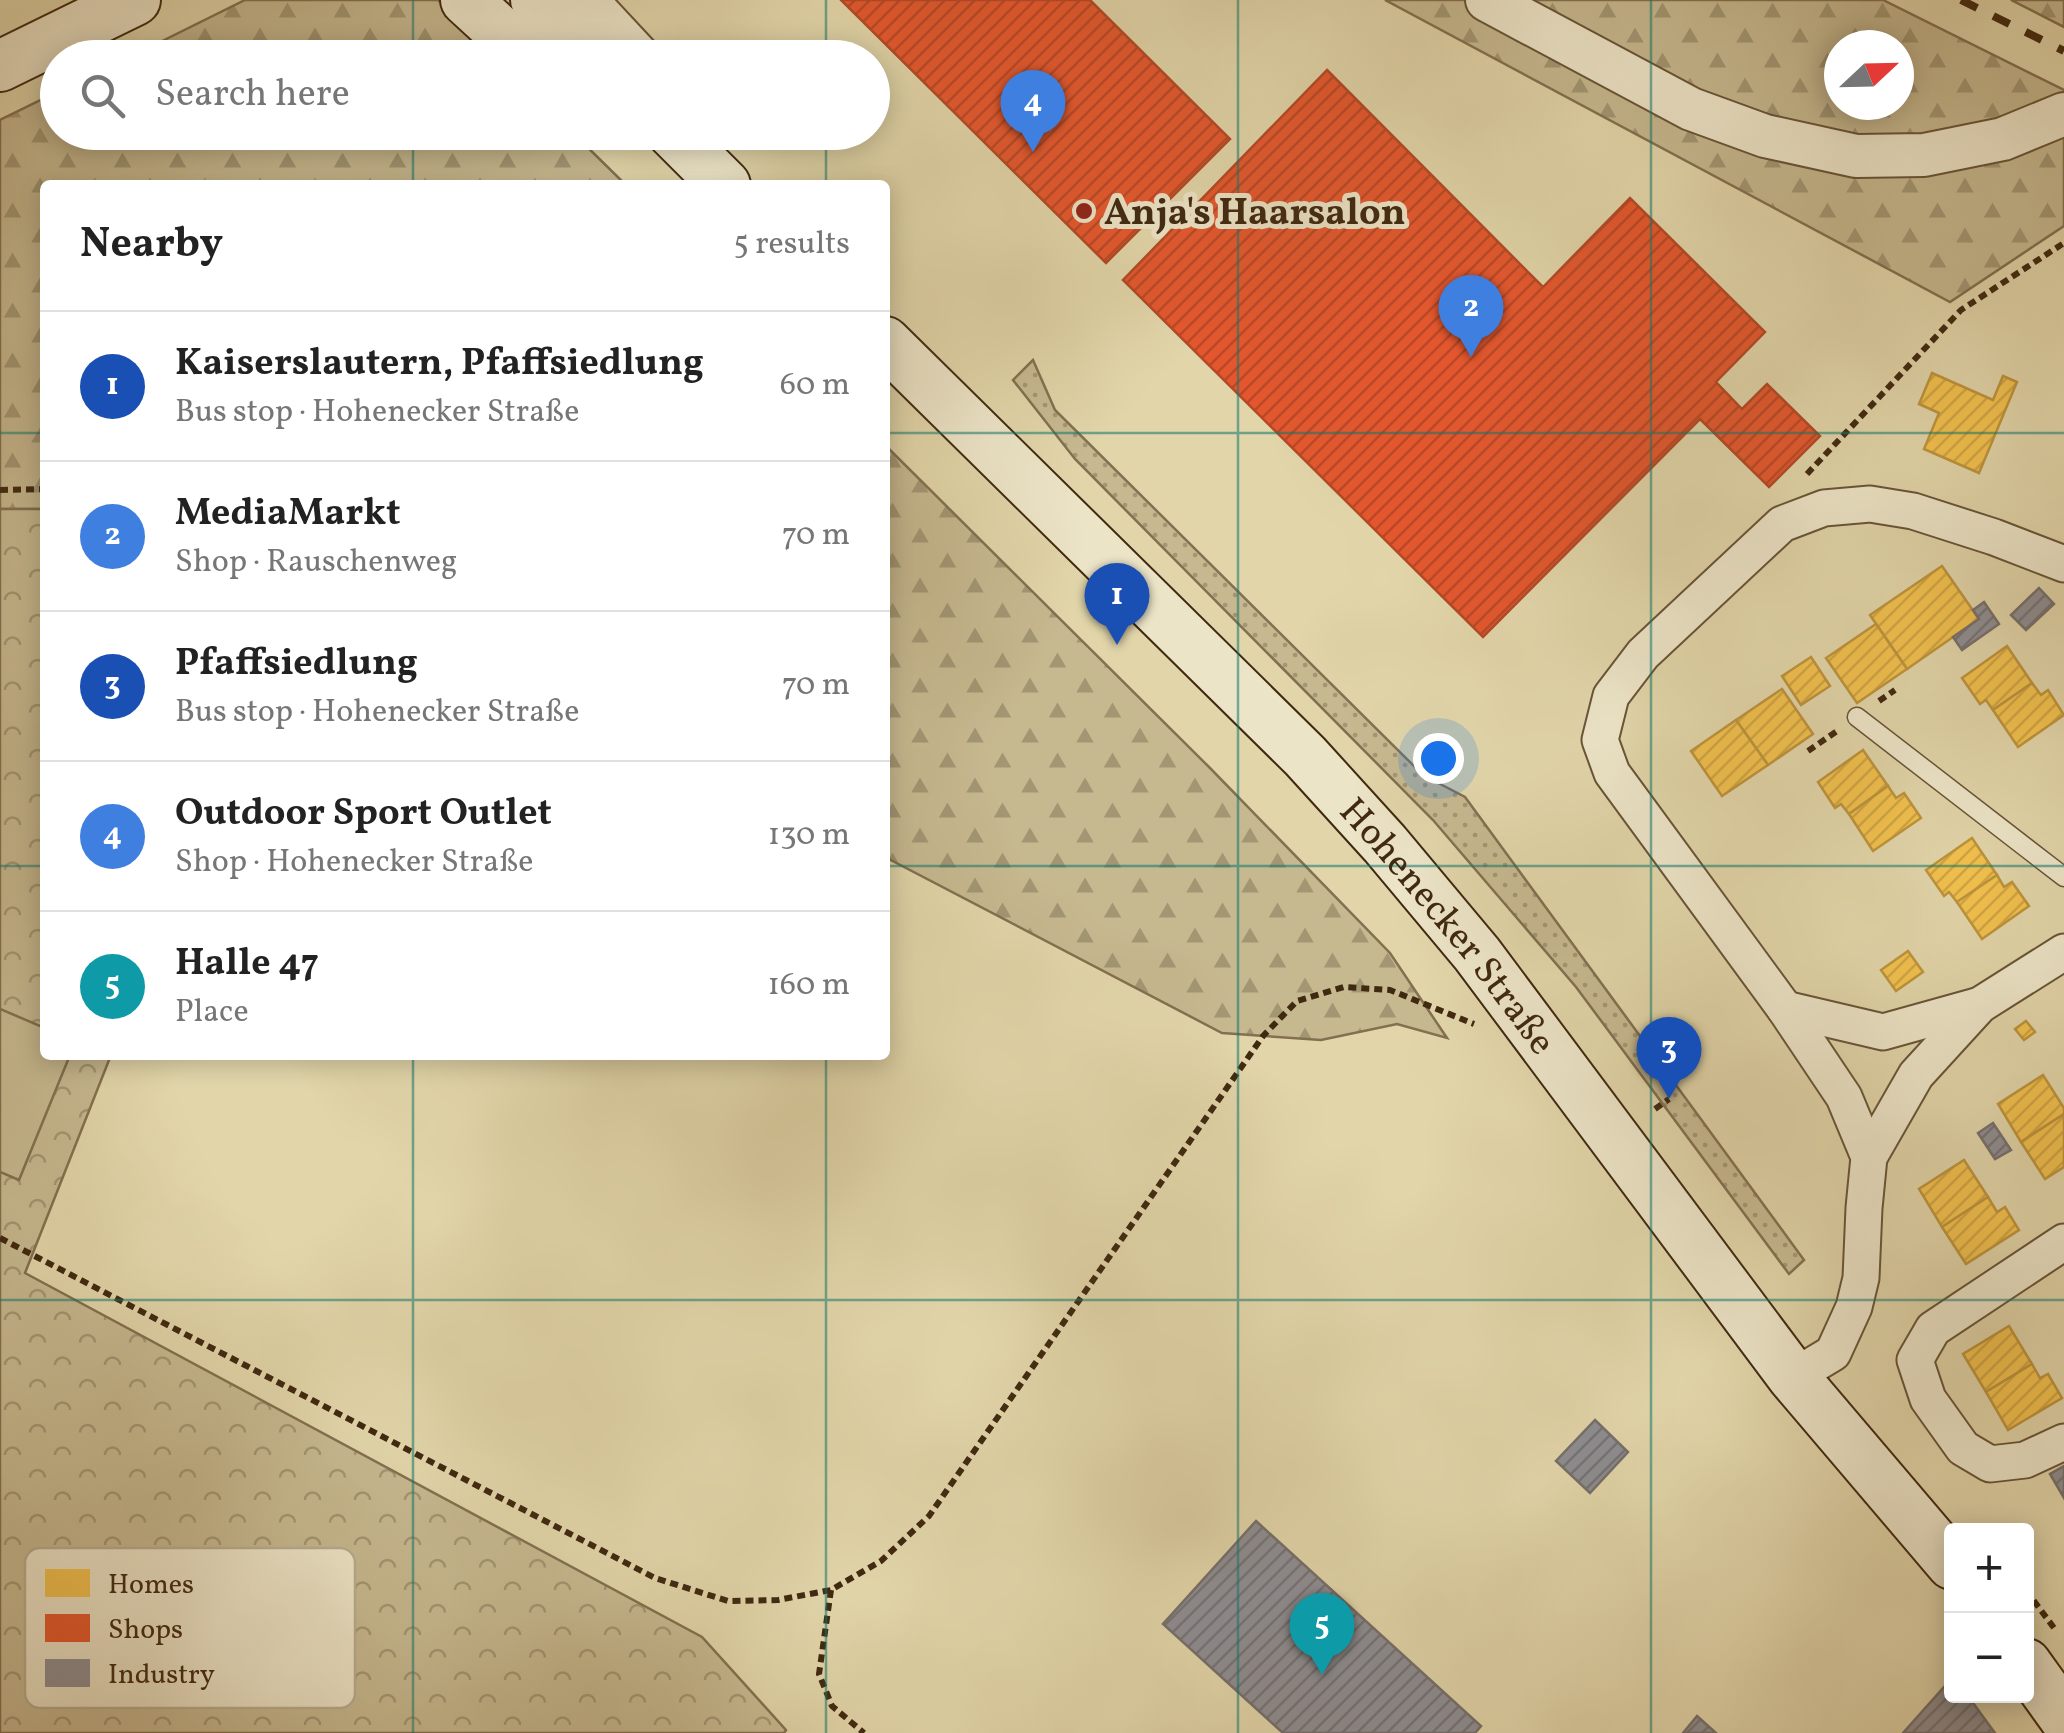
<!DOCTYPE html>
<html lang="en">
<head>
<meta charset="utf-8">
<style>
  body { margin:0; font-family:Vollkorn,serif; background:#f6f6f6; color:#222 }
  .controls { position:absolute; right:30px; bottom:30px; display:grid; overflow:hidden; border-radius:10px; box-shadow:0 5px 25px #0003 }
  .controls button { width:90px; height:90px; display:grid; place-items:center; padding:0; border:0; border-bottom:2px solid #e0e0e0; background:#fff; color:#222; font:50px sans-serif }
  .compass { position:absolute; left:1824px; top:30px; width:90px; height:90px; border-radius:50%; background:#fff; box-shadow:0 5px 25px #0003; rotate:68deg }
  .you { position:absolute; left:1438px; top:758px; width:35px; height:35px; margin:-25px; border:8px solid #fff; border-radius:50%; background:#1a73e8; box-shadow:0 0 0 15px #1a73e833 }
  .badge { display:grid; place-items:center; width:65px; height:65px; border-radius:50%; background:#2563eb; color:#fff; font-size:32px; font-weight:700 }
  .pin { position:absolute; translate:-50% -82px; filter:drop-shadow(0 2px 5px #0008) }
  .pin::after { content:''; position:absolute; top:52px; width:35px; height:30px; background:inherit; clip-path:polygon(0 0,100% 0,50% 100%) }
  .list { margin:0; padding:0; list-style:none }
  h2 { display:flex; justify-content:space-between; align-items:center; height:130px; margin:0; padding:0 40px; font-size:42px }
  h2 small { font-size:32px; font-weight:400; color:#767676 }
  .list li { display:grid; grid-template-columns:65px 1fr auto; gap:30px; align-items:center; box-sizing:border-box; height:150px; padding:0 40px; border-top:2px solid #e0e0e0 }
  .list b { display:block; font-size:38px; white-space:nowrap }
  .list p { margin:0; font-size:32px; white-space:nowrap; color:#767676 }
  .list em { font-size:32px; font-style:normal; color:#767676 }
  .icon { flex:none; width:55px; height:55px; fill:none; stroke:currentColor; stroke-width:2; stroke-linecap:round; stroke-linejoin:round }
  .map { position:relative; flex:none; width:2064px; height:1733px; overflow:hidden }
  .search { position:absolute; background:#fff; box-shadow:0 5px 25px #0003; left:40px; top:40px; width:850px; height:110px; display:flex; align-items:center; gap:25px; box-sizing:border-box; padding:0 35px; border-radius:55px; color:#767676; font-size:38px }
  .panel { position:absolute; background:#fff; box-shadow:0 5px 25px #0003; left:40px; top:180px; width:850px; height:880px; border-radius:10px }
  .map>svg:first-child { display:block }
</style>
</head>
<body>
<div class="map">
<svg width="2064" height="1733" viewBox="0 0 2064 1733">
  <defs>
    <pattern id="grass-dots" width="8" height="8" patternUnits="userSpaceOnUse" patternTransform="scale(2.5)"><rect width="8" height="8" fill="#c6b88f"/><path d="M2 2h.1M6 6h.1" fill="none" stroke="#a29673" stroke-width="1.8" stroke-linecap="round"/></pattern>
    <pattern id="forest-firs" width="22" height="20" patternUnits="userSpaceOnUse" patternTransform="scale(2.5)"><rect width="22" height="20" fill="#c6b88f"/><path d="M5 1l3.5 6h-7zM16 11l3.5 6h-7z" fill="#a29673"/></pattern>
    <pattern id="park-crowns" width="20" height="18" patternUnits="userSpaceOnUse" patternTransform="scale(2.5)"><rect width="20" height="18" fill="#c6b88f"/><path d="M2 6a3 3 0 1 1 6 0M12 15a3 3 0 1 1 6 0" fill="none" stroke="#a29673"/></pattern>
    <pattern id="homes-hatch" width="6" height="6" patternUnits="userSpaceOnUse" patternTransform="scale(2.5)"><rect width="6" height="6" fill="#f2c14e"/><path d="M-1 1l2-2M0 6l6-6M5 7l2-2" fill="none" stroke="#d1a643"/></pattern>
    <pattern id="shops-hatch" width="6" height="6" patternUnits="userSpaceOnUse" patternTransform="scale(2.5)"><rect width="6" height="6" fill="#e4572e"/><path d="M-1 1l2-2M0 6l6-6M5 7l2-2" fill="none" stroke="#ba4826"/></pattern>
    <pattern id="industry-hatch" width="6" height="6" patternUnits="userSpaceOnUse" patternTransform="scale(2.5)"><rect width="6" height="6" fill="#8d8d92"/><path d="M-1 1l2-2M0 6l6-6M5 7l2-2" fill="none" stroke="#757376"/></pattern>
  </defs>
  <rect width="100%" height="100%" fill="#e1d5a9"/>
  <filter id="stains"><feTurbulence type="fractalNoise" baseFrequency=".002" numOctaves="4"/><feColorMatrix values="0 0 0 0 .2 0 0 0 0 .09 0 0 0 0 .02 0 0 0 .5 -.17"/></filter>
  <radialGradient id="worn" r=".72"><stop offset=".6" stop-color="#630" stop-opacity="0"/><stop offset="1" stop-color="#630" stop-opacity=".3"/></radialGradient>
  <path fill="url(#grass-dots)" stroke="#837050" stroke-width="2.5" d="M1033 360 1055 410 1423 775 1465 797 1804 1260 1789 1274 1576 987 1433 820 1075 459 1013 380Z"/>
  <g fill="url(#forest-firs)" stroke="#837050" stroke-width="2.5" fill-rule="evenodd">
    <path d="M245 0H438L499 58H128Z"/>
    <path d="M1385 0H1883L2064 90V226L1950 302ZM1839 45H1899V105H1839Z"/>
    <path d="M2011 0H2064V27Z"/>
    <path d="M57 92 58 132 573 133 626 185H45V509H0V120Z"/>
    <path d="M885 445 1210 768 1390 953 1447 1038 1397 1024 1321 1040 1222 1033 885 857Z"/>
  </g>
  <path fill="url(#park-crowns)" stroke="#837050" stroke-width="2.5" d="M0 509H45V1055H111L25 1273 702 1637 786 1730 784 1733H0Z"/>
  <path fill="#c6b88f" stroke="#837050" stroke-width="2.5" d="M0 1009 45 1028V1055H70L19 1180 0 1172Z"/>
  <g fill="url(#homes-hatch)" stroke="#bd933c" stroke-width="2.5">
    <path d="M1932 373 1993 400 2003 376 2017 382 1979 473 1924 449 1939 413 1919 404Z"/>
    <path d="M1942 566 1979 619 1907 669 1870 615Z"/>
    <path d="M1876 624 1907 669 1857 703 1826 658Z"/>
    <path d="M2007 646 2032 683 1993 710 1986 700 1980 704 1962 678Z"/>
    <path d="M1811 657 1830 686 1801 705 1782 676Z"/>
    <path d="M2032 683 2041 695 2048 690 2064 715 2018 747 1993 710Z"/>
    <path d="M1782 689 1813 734 1768 765 1736 720Z"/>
    <path d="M1736 720 1768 765 1722 796 1691 751Z"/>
    <path d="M1863 750 1888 786 1849 814 1841 804 1835 808 1818 782Z"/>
    <path d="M1888 786 1896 798 1904 793 1921 818 1873 851 1849 814Z"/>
    <path d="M1972 838 1997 875 1957 902 1949 892 1944 896 1926 870Z"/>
    <path d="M1997 875 2004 887 2012 882 2029 906 1982 939 1957 902Z"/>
    <path d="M1908 951 1923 972 1896 991 1881 970Z"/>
    <path d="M2026 1021 2035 1032 2024 1040 2015 1029Z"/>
    <path d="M2043 1075 2064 1108V1114L2021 1142 1998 1104Z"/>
    <path d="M2064 1114V1167L2045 1179 2021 1142Z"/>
    <path d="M1964 1160 1988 1197 1942 1227 1919 1189Z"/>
    <path d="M1988 1197 1997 1212 2005 1207 2019 1230 1966 1264 1942 1227Z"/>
    <path d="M2009 1326 2032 1364 1986 1392 1963 1354Z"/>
    <path d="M2032 1364 2040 1378 2048 1374 2062 1398 2008 1430 1986 1392Z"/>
  </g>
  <g fill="url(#shops-hatch)" stroke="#b34925" stroke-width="2.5">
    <path d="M841 0H1090L1230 139 1106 263Z"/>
    <path d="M1327 70 1543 287 1630 198 1765 332 1716 382 1742 409 1767 384 1820 436 1769 487 1700 419 1483 637 1123 280Z"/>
  </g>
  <g fill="url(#industry-hatch)" stroke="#766f6b" stroke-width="2.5">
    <path d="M2039 588 2054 604 2026 630 2011 615Z"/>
    <path d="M1984 602 1999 624 1962 650 1953 637 1979 619 1973 610Z"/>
    <path d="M1993 1123 2011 1150 1995 1159 1978 1133Z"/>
    <path d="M1595 1420 1628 1452 1590 1493 1556 1461Z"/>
    <path d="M2064 1466V1498L2050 1474Z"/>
    <path d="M1256 1521 1481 1726 1475 1733H1283L1163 1624Z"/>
    <path d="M1952 1678V1696H1968L1995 1733H1903Z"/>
    <path d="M1697 1716 1716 1733H1683Z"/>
  </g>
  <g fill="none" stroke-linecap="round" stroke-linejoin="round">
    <defs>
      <path id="service" d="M1857 717 2064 877"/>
      <g id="minor">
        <path d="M1785 1009 1883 1032 1980 1005"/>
        <path d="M1869 1157 1916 1075 1980 1005 2064 952"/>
        <path d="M2064 1242 1933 1329 1915 1360 1928 1399 1963 1448 1990 1464 2025 1460 2064 1442"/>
        <path d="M1793 1377 1833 1353 1854 1307 1861 1278 1864 1208 1869 1157 1844 1097 1785 1009 1612 773 1600 740 1611 696 1643 654 1782 524 1824 508 1870 504 1913 511 1994 537 2064 564"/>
      </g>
      <g id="tertiary">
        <path d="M586 0 640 58"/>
        <path d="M1487 0 1691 109 1765 136 1856 156 1924 155 2003 139 2064 114"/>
      </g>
      <g id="secondary">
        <path d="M466 0 529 58"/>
        <path d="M536 0 595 58"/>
        <path d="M0 66 135 0"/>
        <path d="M672 132 725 185"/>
        <path id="s1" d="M885 342 1305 756 1385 844 1477 954 1793 1377 1952 1564"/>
        <path d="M2026 1664 2064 1717"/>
      </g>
    </defs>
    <use href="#service" stroke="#685437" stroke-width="21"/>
    <use href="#minor" stroke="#685437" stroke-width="39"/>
    <use href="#tertiary" stroke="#685437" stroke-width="46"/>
    <use href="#secondary" stroke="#402911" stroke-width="54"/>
    <g stroke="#402911" stroke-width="6" stroke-dasharray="8 5" stroke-linecap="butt">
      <path d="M1807 474 1961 310 2064 243"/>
      <path d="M0 490 45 489"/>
      <path d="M1879 701 1895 690"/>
      <path d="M1808 751 1837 731"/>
      <path d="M1655 1109 1669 1099"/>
      <path d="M0 1238 655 1578 728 1601 778 1600 831 1590 881 1561 929 1516 1263 1036 1297 1001 1344 987 1390 990 1474 1024"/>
      <path d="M831 1590 819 1674 832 1706 864 1733"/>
      <path d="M2026 1590 2054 1628"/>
    </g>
    <use href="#service" stroke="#ece4c7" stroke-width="18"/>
    <use href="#minor" stroke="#ece4c7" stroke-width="35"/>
    <use href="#tertiary" stroke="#ece4c7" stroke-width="42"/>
    <use href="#secondary" stroke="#ece4c7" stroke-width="50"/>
    <path stroke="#402911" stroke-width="8" stroke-dasharray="18 18" stroke-linecap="butt" d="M1961 0 2064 51"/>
  </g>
  <path fill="none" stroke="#0f766e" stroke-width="2.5" stroke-opacity="0.55" d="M413 0V58M826 0V58M1238 0V1733M1651 0V1733M413 132V185M826 132V185M0 433H45M885 433H2064M0 866H45M885 866H2064M413 1055V1733M826 1055V1733M0 1300H2064"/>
  <circle fill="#8f2418" stroke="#ece4c7" stroke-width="4" cx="1084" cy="211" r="10"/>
  <g text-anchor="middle" stroke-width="10" stroke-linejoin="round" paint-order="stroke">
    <g font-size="38" font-weight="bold" fill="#402911" stroke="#ece4c7" text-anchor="start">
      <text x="1104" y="224">Anja's Haarsalon</text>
    </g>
    <g font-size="38" fill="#402911" stroke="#ece4c7">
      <text dy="13" stroke="none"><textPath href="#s1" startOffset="812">Hohenecker Straße</textPath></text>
    </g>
  </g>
  <rect x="25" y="1548" width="330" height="160" rx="15" fill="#ece4c7" stroke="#b8ac90" stroke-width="2.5"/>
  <rect x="45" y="1569" width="45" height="28" fill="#f2c14e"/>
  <rect x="45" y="1614" width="45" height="28" fill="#e4572e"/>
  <rect x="45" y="1659" width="45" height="28" fill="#8d8d92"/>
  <g font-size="28" fill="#402911">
    <text x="108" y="1593">Homes</text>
    <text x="108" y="1638">Shops</text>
    <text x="108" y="1683">Industry</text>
  </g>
  <rect width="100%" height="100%" filter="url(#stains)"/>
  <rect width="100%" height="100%" fill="url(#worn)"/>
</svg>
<div class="controls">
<button>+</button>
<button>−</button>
</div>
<svg class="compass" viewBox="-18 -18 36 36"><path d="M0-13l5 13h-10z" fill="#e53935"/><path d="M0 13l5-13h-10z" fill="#767676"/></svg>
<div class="you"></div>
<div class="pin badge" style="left:1117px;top:645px;background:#1a4fb4">1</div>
<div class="pin badge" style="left:1471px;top:357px;background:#3f7fe0">2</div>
<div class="pin badge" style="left:1669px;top:1099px;background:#1a4fb4">3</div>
<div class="pin badge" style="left:1033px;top:152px;background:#3f7fe0">4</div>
<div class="pin badge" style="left:1322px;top:1675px;background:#0f9aa8">5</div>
<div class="search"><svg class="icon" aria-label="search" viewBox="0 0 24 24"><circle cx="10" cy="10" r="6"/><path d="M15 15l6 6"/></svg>Search here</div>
<section class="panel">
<h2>Nearby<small>5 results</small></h2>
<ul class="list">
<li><span class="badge" style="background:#1a4fb4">1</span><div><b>Kaiserslautern, Pfaffsiedlung</b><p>Bus stop · Hohenecker Straße</p></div><em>60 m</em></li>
<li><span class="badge" style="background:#3f7fe0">2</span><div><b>MediaMarkt</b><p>Shop · Rauschenweg</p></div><em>70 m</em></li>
<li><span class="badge" style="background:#1a4fb4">3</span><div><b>Pfaffsiedlung</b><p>Bus stop · Hohenecker Straße</p></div><em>70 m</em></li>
<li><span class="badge" style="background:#3f7fe0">4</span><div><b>Outdoor Sport Outlet</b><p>Shop · Hohenecker Straße</p></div><em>130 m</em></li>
<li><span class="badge" style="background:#0f9aa8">5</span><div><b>Halle 47</b><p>Place</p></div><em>160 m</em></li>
</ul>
</section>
</div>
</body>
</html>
